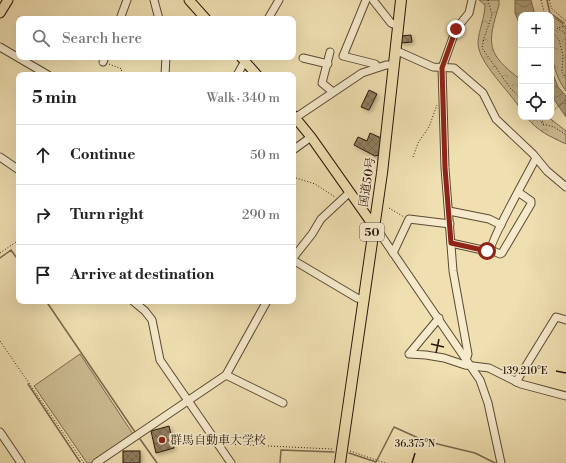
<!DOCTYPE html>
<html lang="en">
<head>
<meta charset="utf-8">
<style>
  body { margin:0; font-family:"Libre Bodoni","Noto Serif JP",serif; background:#f2f2f2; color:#222 }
  .controls { position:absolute; right:12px; top:12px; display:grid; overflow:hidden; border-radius:8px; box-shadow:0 4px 16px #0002 }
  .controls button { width:36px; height:36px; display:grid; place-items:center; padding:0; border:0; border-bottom:1px solid #e0e0e0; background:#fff; color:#222; font:20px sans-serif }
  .stop { position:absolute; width:12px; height:12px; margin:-9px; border:3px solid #8f2418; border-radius:50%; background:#fff }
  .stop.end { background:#8f2418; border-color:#fff; box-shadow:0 1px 4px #0008 }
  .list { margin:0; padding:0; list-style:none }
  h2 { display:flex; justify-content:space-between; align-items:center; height:52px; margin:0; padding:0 16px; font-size:17px }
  h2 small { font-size:13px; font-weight:400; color:#767676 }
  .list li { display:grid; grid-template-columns:26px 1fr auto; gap:12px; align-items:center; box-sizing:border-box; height:60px; padding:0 16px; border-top:1px solid #e0e0e0 }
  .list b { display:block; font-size:15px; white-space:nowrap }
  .list em { font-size:13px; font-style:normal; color:#767676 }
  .icon { flex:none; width:22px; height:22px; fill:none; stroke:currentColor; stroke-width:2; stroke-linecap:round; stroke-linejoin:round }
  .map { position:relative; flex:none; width:566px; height:463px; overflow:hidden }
  .search { position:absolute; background:#fff; box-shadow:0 4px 16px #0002; left:16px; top:16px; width:280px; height:44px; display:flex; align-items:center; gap:10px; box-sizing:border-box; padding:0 14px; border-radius:8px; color:#767676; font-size:15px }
  .panel { position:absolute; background:#fff; box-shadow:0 4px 16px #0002; left:16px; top:72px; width:280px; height:232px; border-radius:8px }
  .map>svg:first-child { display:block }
</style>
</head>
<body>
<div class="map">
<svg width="566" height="463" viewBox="0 0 566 463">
  <defs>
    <pattern id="park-crowns" width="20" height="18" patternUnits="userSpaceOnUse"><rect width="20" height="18" fill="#cdbd94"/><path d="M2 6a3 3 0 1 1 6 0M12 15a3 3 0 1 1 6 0" fill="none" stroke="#b0a27e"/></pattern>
    <pattern id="water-waves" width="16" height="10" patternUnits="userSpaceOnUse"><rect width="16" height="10" fill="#ac9b78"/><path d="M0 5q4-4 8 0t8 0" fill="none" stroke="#8c7d61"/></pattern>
    <pattern id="building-cross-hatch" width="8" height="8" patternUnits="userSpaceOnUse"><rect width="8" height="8" fill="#907f60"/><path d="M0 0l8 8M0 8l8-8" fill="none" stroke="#76674d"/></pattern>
    <filter id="shadow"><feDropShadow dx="2" dy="2" stdDeviation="2" flood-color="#0004"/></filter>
  </defs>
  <rect width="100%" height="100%" fill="#efdfb1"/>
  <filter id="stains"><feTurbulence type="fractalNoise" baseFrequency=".005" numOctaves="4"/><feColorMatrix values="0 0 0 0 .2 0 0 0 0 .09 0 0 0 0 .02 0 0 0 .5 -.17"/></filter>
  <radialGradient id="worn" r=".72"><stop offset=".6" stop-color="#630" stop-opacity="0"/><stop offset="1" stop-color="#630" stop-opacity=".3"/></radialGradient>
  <g fill="url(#park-crowns)" stroke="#7b6a4e">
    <path d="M479 0H499V5C487 45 486 53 521 80V110C510 91 477 62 478 42 479 29 485 17 485 5Z"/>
    <path d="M551 16 562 23 566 29V91C549 68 551 43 551 16Z"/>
    <path d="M526 117H548L566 131V144C549 136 539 132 526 117Z"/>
  </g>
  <path fill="#cdbd94" stroke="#7b6a4e" d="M80 354 133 434 91 463H87L34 386Z"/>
  <g fill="url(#water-waves)" stroke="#78674c">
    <path d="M515 0H531L535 15H521V28L515 13Z"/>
    <path d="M551 69 558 87 566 96V117L551 95Z"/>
  </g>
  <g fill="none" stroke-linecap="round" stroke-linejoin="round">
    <g stroke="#78674c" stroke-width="1.5">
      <path d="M547 0 550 13 564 23"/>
      <path d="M0 258 11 250 19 261"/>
      <path d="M46 301 135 432"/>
      <path d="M28 384 80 462"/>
      <path d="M140 439 157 463"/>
      <path d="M349 453 376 462 394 427 425 441 475 453 495 463"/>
      <path d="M280 463 281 450 334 452"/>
    </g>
  </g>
  <g fill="url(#building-cross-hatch)" stroke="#291809" filter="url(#shadow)">
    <path d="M411 35 412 42 401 43V36Z"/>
    <path d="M369 90 377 94 369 110 361 107Z"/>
    <path d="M370 133 381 138 379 155 375 156 354 145 358 137 367 141Z"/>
    <path d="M169 426 174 448 156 453 151 431Z"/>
    <rect x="123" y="451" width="17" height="12"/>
  </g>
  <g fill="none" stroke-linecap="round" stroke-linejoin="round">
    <defs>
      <g id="minor">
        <path d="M154 0 159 19"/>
        <path d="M366 0 343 56 375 64 378 67"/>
        <path d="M373 0 391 23 398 26"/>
        <path d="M120 19 127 0"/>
        <path d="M268 19 279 0"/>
        <path d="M0 47 48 75"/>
        <path d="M395 50 433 67 454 68 461 74 483 93 496 119 533 154 547 171 566 187"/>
        <path d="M330 52 322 83 333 92"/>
        <path d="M303 58 328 64"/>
        <path d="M103 62 105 57"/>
        <path d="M165 75 166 57"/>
        <path d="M237 75 245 61"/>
        <path d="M295 118 362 73 386 65H394"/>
        <path d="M293 150 311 137"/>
        <path d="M0 157 19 170"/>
        <path d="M518 192 531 201V204L502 253 500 254 491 250C489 243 530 170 536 158"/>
        <path d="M449 211 489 219 501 225"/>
        <path d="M374 225 480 380 488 403 501 463"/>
        <path d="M451 243 487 251 491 250"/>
        <path d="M393 253 409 219 450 224"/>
        <path d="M293 258 312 234 321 219 350 192"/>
        <path d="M293 260 357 298 363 300"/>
        <path d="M133 301 145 311 152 320 160 360 231 463"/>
        <path d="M439 318 409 354 426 355 444 358 465 365 489 368 521 384 566 396"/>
        <path d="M466 360 468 354 453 271 445 168 442 68 456 29 469 13 472 0"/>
        <path d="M226 375 283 403"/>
        <path d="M516 382 556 317 566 320"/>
        <path d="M0 432 21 463"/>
        <path d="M96 463 226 375 267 301"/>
      </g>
      <g id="major">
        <path d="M189 0 206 19"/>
        <path d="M0 13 8 0"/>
        <path d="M241 57 257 75"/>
        <path d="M293 115 311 137 373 225"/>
      </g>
      <path id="highway" d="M340 463 382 173 401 0"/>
    </defs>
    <use href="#minor" stroke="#5a4a33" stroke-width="9"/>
    <use href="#major" stroke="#291809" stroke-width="11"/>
    <use href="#highway" stroke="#291809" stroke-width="12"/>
    <g stroke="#291809" stroke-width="1" stroke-dasharray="1 2" stroke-linecap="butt">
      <path d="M488 0 492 15 484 38 482 48 511 89 521 98"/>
      <path d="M541 0 545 15"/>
      <path d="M549 0 552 9 566 21"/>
      <path d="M551 22 552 32 559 40 563 55 562 71 566 79"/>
      <path d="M566 26 557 28 566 34"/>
      <path d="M109 64 122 69 120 75"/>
      <path d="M551 113 566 99"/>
      <path d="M538 117 544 126"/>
      <path d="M542 122 547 117"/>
      <path d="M543 124 554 127 566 135"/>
      <path d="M413 157 418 143 429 127 437 105"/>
      <path d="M293 177 315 184 335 197"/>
      <path d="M389 208 404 217"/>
      <path d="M0 253 19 240"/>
      <path d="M0 341 84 463"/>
      <path d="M226 444 332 449"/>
      <path d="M350 451 385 463"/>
    </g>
    <use href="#minor" stroke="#f5eacc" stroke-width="7"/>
    <use href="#major" stroke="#efdfb1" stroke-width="9"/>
    <use href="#highway" stroke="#efdfb1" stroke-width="10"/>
  </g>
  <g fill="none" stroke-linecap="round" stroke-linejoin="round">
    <path stroke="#8f2418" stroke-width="5" d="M456 29 442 68 445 168 451 243 487 251"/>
  </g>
  <path fill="none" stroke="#291809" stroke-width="1.5" d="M431 344 444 347M436 353 439 339M556 371 566 373M412 463 415 453"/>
  <circle fill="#8f2418" stroke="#f5eacc" stroke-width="1.5" cx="162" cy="440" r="4"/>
  <g text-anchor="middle" stroke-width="3.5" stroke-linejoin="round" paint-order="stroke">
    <rect fill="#f5eacc" stroke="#665744" stroke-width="1" x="360" y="223" width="24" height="18" rx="3"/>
    <g font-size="11" font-weight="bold" fill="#291809">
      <text x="372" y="236">50</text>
    </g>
    <g font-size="12" fill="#291809" stroke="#f5eacc">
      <text transform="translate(367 182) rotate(-81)" y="4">国道50号</text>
    </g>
    <g font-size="12" fill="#291809" stroke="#f5eacc" text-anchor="start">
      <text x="170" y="444">群馬自動車大学校</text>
    </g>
  </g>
  <g font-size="10" text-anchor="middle" fill="#291809" stroke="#f5eacc" stroke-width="3.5" stroke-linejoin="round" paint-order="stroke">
    <text x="525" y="374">139.210°E</text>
    <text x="415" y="447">36.375°N</text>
  </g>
  <rect width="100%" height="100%" filter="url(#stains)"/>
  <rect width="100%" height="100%" fill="url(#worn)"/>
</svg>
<div class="controls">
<button>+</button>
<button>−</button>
<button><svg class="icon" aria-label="locate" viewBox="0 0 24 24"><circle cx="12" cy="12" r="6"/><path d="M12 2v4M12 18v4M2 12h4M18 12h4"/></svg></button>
</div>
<div class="stop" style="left:487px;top:251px"></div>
<div class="stop end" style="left:456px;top:29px"></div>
<div class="search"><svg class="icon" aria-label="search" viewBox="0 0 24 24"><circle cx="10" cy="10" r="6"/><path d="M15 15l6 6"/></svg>Search here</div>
<section class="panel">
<h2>5 min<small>Walk · 340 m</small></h2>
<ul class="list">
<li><svg class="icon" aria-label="ahead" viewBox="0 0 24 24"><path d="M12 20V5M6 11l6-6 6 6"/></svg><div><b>Continue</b></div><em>50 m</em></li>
<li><svg class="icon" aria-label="right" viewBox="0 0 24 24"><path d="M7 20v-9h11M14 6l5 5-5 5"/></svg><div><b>Turn right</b></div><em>290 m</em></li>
<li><svg class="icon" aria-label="arrive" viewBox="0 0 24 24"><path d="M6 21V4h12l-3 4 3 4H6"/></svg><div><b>Arrive at destination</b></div></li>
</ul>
</section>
</div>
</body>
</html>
